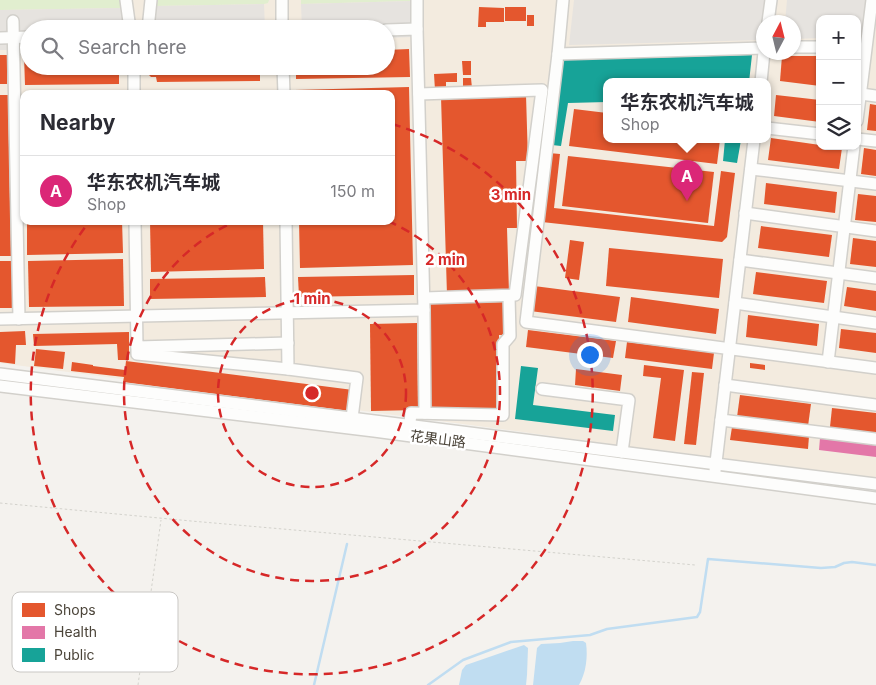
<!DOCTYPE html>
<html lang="en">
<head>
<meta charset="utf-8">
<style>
  body { margin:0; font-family:Inter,"Noto Sans SC",sans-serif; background:#f2f2f3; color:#2b2b33 }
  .controls { position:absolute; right:15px; top:15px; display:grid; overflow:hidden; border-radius:10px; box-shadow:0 1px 4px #0004 }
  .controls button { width:45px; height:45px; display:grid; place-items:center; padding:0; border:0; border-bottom:1px solid #e1e1e2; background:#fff; color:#2b2b33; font:25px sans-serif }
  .compass { position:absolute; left:756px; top:15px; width:45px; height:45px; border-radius:50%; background:#fff; box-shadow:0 1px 4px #0004; rotate:7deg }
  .you { position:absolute; left:589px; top:354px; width:18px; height:18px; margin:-12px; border:4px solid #fff; border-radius:50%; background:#1a73e8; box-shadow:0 0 0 8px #1a73e833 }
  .badge { display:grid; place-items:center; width:32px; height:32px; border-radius:50%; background:#db2777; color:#fff; font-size:16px; font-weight:700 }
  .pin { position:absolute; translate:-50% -41px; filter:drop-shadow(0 1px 2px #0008) }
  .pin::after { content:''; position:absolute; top:26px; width:18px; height:15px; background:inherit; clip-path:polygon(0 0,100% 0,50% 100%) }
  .popup { position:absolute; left:603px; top:78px; width:168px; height:65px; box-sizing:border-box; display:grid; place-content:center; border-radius:10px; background:#fff; filter:drop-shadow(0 1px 4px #0005); font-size:16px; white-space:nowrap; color:#7c7c81 }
  .popup b { font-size:19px; color:#2b2b33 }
  .popup::after { content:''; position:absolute; left:50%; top:100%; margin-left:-10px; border:10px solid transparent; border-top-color:#fff }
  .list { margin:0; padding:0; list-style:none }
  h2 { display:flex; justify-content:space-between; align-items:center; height:65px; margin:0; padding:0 20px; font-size:21px }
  h2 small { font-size:16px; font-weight:400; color:#7c7c81 }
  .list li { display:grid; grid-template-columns:32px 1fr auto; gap:15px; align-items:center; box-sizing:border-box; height:70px; padding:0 20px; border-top:1px solid #e1e1e2 }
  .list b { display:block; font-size:19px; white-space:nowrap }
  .list p { margin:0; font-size:16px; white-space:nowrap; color:#7c7c81 }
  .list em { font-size:16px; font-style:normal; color:#7c7c81 }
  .icon { flex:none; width:28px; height:28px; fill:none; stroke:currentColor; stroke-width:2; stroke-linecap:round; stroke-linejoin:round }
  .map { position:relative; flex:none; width:876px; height:685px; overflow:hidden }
  .search { position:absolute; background:#fff; box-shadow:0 1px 4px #0004; left:20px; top:20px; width:375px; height:55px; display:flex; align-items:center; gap:12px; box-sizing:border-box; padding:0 18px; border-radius:28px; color:#7c7c81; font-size:19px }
  .panel { position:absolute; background:#fff; box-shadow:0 1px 4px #0004; left:20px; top:90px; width:375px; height:135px; border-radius:10px }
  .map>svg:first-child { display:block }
</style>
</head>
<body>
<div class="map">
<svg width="876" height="685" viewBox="0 0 876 685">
  <rect width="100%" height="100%" fill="#f4f2ee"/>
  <path fill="#f3ebdf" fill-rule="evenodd" d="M0 0H876V481L508 430 0 363ZM820 19H857V146H820ZM764 22H794V52H764ZM29 29H386V66H29ZM607 82H767V140H607ZM24 94H391V221H24Z"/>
  <g fill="#e1eecf">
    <path d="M0 0H121L122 8 0 10Z"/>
    <path d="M154 0H269L268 3 264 4 155 6Z"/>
    <path d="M301 0H411V1L301 4Z"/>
  </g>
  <g fill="#e6e3df">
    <path d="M574 0H769L764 22 763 40 569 45Z"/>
    <path d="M787 0H869L863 37 857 38V19H820V38L794 39V22H785Z"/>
    <path d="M411 1 412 37 386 38V29H302L301 4Z"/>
    <path d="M264 4 265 29H154L155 6Z"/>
    <path d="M122 8 125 29H29V50H0V10Z"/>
  </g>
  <g fill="#c0ddf1">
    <path d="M573 641H583L586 643C588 657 586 673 579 685H533L537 648 541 644 560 643Z"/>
    <path d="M524 645 528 648 527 675 526 685H459L462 670 466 665Z"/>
  </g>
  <g fill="#e4572e">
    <path d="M479 7 504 8V22H486V27H478Z"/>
    <rect x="505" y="7" width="21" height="14"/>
    <rect x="527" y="15" width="7" height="11"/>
    <path d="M409 49 410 77 296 79V66H386V50Z"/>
    <rect x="0" y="55" width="7" height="29"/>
    <path d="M24 56H29V66H119V84L25 85Z"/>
    <path d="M782 56H820V86L780 81Z"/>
    <path d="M462 61H471V75H463Z"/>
    <path d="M146 66H260V81L157 82 156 77H151L147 73Z"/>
    <path d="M457 73V82H446V89L435 90 434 74Z"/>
    <path d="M463 78H471L472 88 463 89Z"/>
    <path d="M409 87 413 265 300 268 299 221H391V94H295V90Z"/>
    <path d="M260 91V94H216V92Z"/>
    <path d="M0 95H8L11 256H0Z"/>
    <path d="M526 95 528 161H516L517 228H507L509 293 447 295 441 97Z"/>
    <path d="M776 95 820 100V122L774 116Z"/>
    <path d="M870 104 876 105V131L867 130Z"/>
    <path d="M574 109 607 113V140H720L717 164 569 146Z"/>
    <path d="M771 138 820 145V146L842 148 839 169 768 160Z"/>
    <path d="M864 148 876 150V176L861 174Z"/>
    <path d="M549 153 560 154 554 208 714 226 721 171 735 173 727 237 722 242 542 222Z"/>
    <path d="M568 156 714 172 708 223 562 206Z"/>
    <path d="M766 183 837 192 835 213 764 204Z"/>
    <path d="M858 194 876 196V222L855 220Z"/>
    <path d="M27 221H122L123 253 27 255Z"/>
    <path d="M150 221H263L264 269 151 272Z"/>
    <path d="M761 226 832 235 829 257 758 248Z"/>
    <path d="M853 238 876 241V267L850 264Z"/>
    <path d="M570 240 584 242 579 280 565 278Z"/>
    <path d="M609 248 723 259 719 298 606 286Z"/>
    <path d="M123 259 124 306 29 307 28 261Z"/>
    <rect x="0" y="261" width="12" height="47"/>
    <path d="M756 272 827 281 824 303 753 294Z"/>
    <path d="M414 275V295L299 297 298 277Z"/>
    <path d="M265 277 266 297 150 299V279Z"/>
    <path d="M534 286 620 297 616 322 530 311Z"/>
    <path d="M847 287 876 291V311L844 306Z"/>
    <path d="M631 297 719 309 716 334 628 322Z"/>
    <path d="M504 302 505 335H499L500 410 431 409 430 304Z"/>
    <path d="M748 315 819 324 817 346 746 337Z"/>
    <path d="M417 323 418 410 371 411 370 324Z"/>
    <path d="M841 329 876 333V353L839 348Z"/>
    <path d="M528 330 616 341 613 358 526 347Z"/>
    <path d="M25 331 26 345H16L15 364 0 362V332Z"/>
    <path d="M129 332V360H118L117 344 34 346 33 334Z"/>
    <path d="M627 342 714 353 712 369 625 358Z"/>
    <path d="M36 349 65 352 63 369 34 366Z"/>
    <path d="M126 361 353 390 350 411 123 382 124 377 71 371 72 362 93 365V366L125 370Z"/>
    <path d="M750 363 765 365V370L750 368Z"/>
    <path d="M644 365 684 370 675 441 653 438 661 378 643 376Z"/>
    <path d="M576 369 622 375 620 391 575 385Z"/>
    <path d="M692 372 704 373 696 445 684 444Z"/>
    <path d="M740 395 811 404 808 426 737 417Z"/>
    <path d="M832 408 876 413V434L830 427Z"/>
    <path d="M732 427 809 436 808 449 730 440Z"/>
  </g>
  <path fill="#e377a8" d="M820 438 876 445V457L819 450Z"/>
  <g fill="#17a398">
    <path d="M752 55 749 82H607V102L568 103 561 146 552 145 561 60Z"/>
    <path d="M725 140H741L737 163 723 161Z"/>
    <path d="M521 366 538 368 533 405 615 415 613 431 515 419Z"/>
  </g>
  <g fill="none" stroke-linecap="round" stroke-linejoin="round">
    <g stroke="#c0ddf1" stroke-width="2.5">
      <path d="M314 685 347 544"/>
      <path d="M428 685 463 660 511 642 590 635 607 629 697 617 700 612 708 559 821 568 835 567 844 563 852 562 876 565"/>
    </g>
    <defs>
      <g id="minor">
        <path d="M126 0 130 29"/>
        <path d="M282 0V29"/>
        <path d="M417 0V29"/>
        <path d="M13 21 19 319"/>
        <path d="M768 22 771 0"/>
        <path d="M148 29 151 0"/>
        <path d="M0 38 29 37"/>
        <path d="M794 47H820"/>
        <path d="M764 48 558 54 526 322 876 368"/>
        <path d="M558 54 563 0"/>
        <path d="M134 66V94"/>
        <path d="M283 66 284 94"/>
        <path d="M761 82 764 52"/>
        <path d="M419 94 542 90 515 295 424 298"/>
        <path d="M861 94 876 96"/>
        <path d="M857 121 872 0"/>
        <path d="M767 128 820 134"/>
        <path d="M857 139 876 141"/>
        <path d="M751 169 876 184"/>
        <path d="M745 213 876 231"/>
        <path d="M135 221 137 347 288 343"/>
        <path d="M286 221 288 369 357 378 351 426"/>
        <path d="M740 260 876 278"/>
        <path d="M735 303 876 323"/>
        <path d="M424 310 425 413"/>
        <path d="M0 319 424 310 417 29 386 30"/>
        <path d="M137 347V354L288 369"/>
        <path d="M828 362 854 146"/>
        <path d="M0 374 876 484"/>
        <path d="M725 385 876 405"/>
        <path d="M0 386 374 431 876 498"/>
        <path d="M542 389 629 400 622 452"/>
        <path d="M721 420 876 439"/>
        <path d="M409 432 411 413 503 415V344L510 336 509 296"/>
        <path d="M715 471 754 140"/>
      </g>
    </defs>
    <use href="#minor" stroke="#d2d0cb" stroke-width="14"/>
    <g stroke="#d3d2cc" stroke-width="1" stroke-dasharray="2.5 2.5" stroke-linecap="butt">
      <path d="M0 503 191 521 695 565"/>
      <path d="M138 685 161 520"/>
    </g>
    <use href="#minor" stroke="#fdfdfc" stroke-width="11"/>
  </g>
  <g fill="none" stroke="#d62828" stroke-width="2.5" stroke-dasharray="9 6">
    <circle cx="312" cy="393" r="94"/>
    <path d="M388 221A188 188 0 1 1 236 221"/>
    <path d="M392 124A281 281 0 1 1 89 222"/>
  </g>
  <g text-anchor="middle" stroke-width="5" stroke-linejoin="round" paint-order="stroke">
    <g font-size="14" fill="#4b4439" stroke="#fff">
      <text transform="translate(438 439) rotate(7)" y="5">花果山路</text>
    </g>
  </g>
  <rect x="12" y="592" width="166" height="80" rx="8" fill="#fff" stroke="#c9c7c4" stroke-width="1"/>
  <rect x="22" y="603" width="23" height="14" fill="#e4572e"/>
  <rect x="22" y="626" width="23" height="13" fill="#e377a8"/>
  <rect x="22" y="648" width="23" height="14" fill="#17a398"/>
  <g font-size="14" fill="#4b4439">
    <text x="54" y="615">Shops</text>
    <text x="54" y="637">Health</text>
    <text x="54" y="660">Public</text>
  </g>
  <circle cx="312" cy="393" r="8" fill="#d62828" stroke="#fff" stroke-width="2.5"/>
  <g font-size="15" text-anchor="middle" font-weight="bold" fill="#d62828" stroke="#fff" stroke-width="5" stroke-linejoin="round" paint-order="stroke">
    <text x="511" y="200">3 min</text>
    <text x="445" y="265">2 min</text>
    <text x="312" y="304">1 min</text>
  </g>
</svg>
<div class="controls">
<button>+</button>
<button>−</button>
<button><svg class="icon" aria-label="layers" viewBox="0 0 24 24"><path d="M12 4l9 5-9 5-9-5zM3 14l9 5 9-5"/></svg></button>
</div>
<svg class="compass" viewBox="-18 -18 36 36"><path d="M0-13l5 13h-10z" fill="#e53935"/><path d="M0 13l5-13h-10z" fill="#7c7c81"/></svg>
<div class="you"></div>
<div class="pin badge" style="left:687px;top:201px">A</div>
<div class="popup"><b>华东农机汽车城</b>Shop</div>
<div class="search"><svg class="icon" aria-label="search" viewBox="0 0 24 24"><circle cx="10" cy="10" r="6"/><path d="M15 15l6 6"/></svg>Search here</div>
<section class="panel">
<h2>Nearby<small></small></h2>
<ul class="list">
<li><span class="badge">A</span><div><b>华东农机汽车城</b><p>Shop</p></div><em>150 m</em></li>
</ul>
</section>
</div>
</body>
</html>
